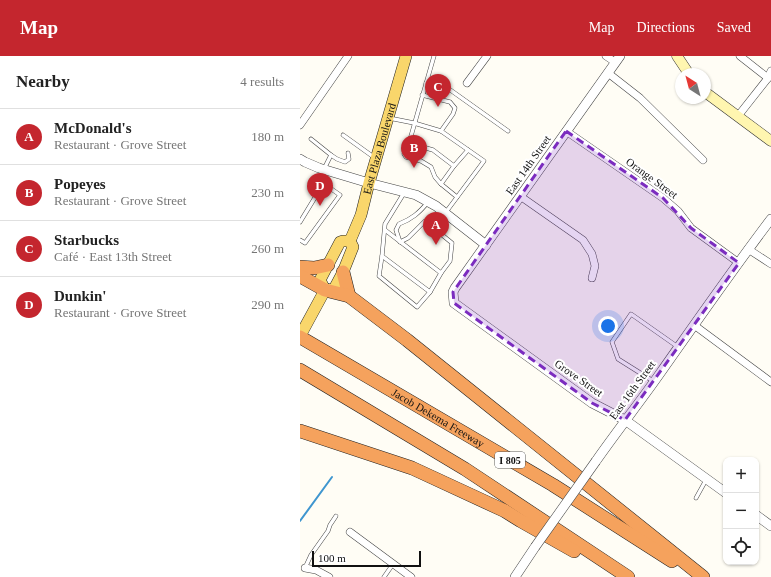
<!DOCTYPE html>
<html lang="en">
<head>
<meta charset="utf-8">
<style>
  body { margin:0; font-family:"Times New Roman",serif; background:#f2f2f2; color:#222 }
  .controls { position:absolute; right:12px; bottom:12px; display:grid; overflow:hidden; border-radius:8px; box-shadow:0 1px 3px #0004 }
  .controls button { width:36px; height:36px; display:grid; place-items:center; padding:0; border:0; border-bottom:1px solid #e0e0e0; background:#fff; color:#222; font:20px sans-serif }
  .compass { position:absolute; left:375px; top:12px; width:36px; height:36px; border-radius:50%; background:#fff; box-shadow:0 1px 3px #0004; rotate:324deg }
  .scale { position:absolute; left:12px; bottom:10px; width:109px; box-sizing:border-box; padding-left:4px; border:2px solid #111; border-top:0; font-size:11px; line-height:14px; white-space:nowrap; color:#111; -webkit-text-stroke:3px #fff; paint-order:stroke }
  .you { position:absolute; left:308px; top:270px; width:14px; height:14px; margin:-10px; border:3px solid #fff; border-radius:50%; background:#1a73e8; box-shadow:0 0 0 6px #1a73e833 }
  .badge { display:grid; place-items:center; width:26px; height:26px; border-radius:50%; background:#c4262e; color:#fff; font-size:13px; font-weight:700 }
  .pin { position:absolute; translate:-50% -33px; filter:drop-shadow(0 1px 2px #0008) }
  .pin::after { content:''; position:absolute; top:21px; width:14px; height:12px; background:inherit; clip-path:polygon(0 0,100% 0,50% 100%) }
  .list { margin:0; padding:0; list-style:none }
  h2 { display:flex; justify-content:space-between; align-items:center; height:52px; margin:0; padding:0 16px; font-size:17px }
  h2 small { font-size:13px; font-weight:400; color:#767676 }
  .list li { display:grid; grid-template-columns:26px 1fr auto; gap:12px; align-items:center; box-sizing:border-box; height:56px; padding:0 16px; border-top:1px solid #e0e0e0 }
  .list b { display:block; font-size:15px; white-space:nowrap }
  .list p { margin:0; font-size:13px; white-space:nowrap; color:#767676 }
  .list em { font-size:13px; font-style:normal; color:#767676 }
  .icon { flex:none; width:22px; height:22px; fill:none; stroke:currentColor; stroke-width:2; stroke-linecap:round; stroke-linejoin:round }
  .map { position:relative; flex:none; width:471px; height:521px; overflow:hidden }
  header { display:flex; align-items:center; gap:24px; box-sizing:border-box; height:56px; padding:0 20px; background:#c4262e; color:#fff }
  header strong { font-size:19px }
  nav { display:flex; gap:22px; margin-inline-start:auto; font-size:14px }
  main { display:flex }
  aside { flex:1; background:#fff }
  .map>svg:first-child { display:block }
</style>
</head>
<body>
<header>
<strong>Map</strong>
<nav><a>Map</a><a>Directions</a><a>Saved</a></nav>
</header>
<main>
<aside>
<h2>Nearby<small>4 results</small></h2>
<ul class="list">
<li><span class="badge">A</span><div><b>McDonald's</b><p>Restaurant · Grove Street</p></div><em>180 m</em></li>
<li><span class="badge">B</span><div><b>Popeyes</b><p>Restaurant · Grove Street</p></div><em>230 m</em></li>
<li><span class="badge">C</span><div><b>Starbucks</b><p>Café · East 13th Street</p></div><em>260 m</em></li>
<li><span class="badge">D</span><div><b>Dunkin'</b><p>Restaurant · Grove Street</p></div><em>290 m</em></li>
</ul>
</aside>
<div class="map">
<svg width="471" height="521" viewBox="0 0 471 521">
  <rect width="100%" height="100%" fill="#fffdf5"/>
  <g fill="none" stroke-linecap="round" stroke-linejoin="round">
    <path stroke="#3f96cf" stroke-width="2" d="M0 465 32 421"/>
    <defs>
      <g id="service">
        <path d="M134 0 109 87 104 98 106 101 121 105 131 111 135 121 141 128"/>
        <path d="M126 27 149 33 208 75"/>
        <path d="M122 39 150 46 155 52 153 58 141 75"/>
        <path d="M89 62 114 67 141 75 184 105 146 156"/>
        <path d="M43 79 75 102"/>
        <path d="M109 87 133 94 154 110 168 94"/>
        <path d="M31 99 37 103 45 106 49 103 48 97"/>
        <path d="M154 110 141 128 157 141"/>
        <path d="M128 146C119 157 112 163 99 168L96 174 100 186 108 182 125 165 152 187 150 205 141 217"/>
        <path d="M0 166 19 135 24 113 31 99 11 83"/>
        <path d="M85 174 141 217 130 236 82 200 85 168 104 137"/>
        <path d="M0 184 5 187 40 139 30 132 21 129"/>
        <path d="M82 200 79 220 117 251 130 236"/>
        <path d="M353 325 318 303 312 286 331 258 378 291"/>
        <path d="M396 442 406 424"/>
        <path d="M5 512 11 499 28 475 30 469 36 460"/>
        <path d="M84 521 93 508"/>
      </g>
      <g id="minor">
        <path d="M306 0 315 6"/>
        <path d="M440 0 468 22"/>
        <path d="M308 17 340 42 403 104"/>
        <path d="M167 27 187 0"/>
        <path d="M438 60 468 22 471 15"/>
        <path d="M0 69 48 0"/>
        <path d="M266 75 363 142 378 155 391 172 439 207"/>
        <path d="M220 140 283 184 292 198 295 210 292 222"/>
        <path d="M448 193 471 208"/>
        <path d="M394 269 471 326"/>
        <path d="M50 476 111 521"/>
        <path d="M5 512 16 514 29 521"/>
      </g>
      <g id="tertiary">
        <path d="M320 0 155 232 153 236 154 247 292 347 325 364 426 437"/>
        <path d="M0 103 5 106 19 112 69 127 116 139 136 150 186 189"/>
        <path d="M296 405C317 375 340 346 361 316 397 265 433 213 471 163"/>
        <path d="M456 459 471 470"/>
        <path d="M215 521 235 491"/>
      </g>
      <g id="secondary">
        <path d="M377 0 389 18"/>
        <path d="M405 36 471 85"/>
      </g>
      <g id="primary">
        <path id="s1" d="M50 185 61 159 69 127 106 0"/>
        <path d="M25 234 20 224 40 186 43 185H50"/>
        <path d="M25 234 34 233 43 216 53 191 50 185"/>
        <path d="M0 280 25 234"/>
      </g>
      <g id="motorway">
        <path d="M0 211 14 212 28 209"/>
        <path d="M43 216 49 240"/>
        <path d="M0 220 25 234 49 240 107 284 403 521"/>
        <path id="s2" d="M0 281 253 429 372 505"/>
        <path d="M0 314 165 413 328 521"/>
        <path d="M0 375 112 412 205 455 221 465 274 495"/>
      </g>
    </defs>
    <use href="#service" stroke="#444" stroke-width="4.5"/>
    <use href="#minor" stroke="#444" stroke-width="8"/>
    <use href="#tertiary" stroke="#444" stroke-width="10"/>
    <use href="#secondary" stroke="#333" stroke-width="11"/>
    <use href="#primary" stroke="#222" stroke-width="12"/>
    <use href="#motorway" stroke="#222" stroke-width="14"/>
    <use href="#service" stroke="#fff" stroke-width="3.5"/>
    <use href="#minor" stroke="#fff" stroke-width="7"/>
    <use href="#tertiary" stroke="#fff" stroke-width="9"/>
    <use href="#secondary" stroke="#fff6b0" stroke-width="10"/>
    <use href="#primary" stroke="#f9d66b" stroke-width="11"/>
    <use href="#motorway" stroke="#f5a25d" stroke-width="13"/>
    <defs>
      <path id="tertiary-bridge" d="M235 491 296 405"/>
    </defs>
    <use href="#tertiary-bridge" stroke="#444" stroke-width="10" stroke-linecap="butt"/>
    <use href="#tertiary-bridge" stroke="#fff" stroke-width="9"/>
  </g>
  <path fill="#7b2cbf" fill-opacity="0.2" stroke="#7b2cbf" stroke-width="3" stroke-dasharray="8 5" stroke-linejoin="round" d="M266 75 363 142 391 172 439 207 325 364 292 347 154 247 153 236Z"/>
  <g text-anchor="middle" stroke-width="4" stroke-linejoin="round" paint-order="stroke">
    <rect fill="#fff" stroke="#585858" stroke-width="1" x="195" y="396" width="30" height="16" rx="3"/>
    <g font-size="10" font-weight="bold" fill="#111">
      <text x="210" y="408">I 805</text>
    </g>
    <g font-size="11" fill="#111" stroke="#fff">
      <text dy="4" stroke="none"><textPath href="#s1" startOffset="97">East Plaza Boulevard</textPath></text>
      <text transform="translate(228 109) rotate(-55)" y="4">East 14th Street</text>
      <text transform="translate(352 122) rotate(36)" y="4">Orange Street</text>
      <text transform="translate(279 322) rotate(35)" y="4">Grove Street</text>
      <text transform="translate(332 334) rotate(-54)" y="4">East 16th Street</text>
      <text dy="4" stroke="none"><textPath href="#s2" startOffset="160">Jacob Dekema Freeway</textPath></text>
    </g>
  </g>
</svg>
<div class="controls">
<button>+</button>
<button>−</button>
<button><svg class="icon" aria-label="locate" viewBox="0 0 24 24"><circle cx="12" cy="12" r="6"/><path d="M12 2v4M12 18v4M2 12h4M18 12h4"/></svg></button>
</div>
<svg class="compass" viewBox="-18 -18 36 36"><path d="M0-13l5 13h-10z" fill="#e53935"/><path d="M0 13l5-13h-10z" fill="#767676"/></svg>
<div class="scale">100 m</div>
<div class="you"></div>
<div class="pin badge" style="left:136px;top:189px">A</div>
<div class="pin badge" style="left:114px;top:112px">B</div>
<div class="pin badge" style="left:138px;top:51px">C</div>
<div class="pin badge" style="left:20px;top:150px">D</div>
</div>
</main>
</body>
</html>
